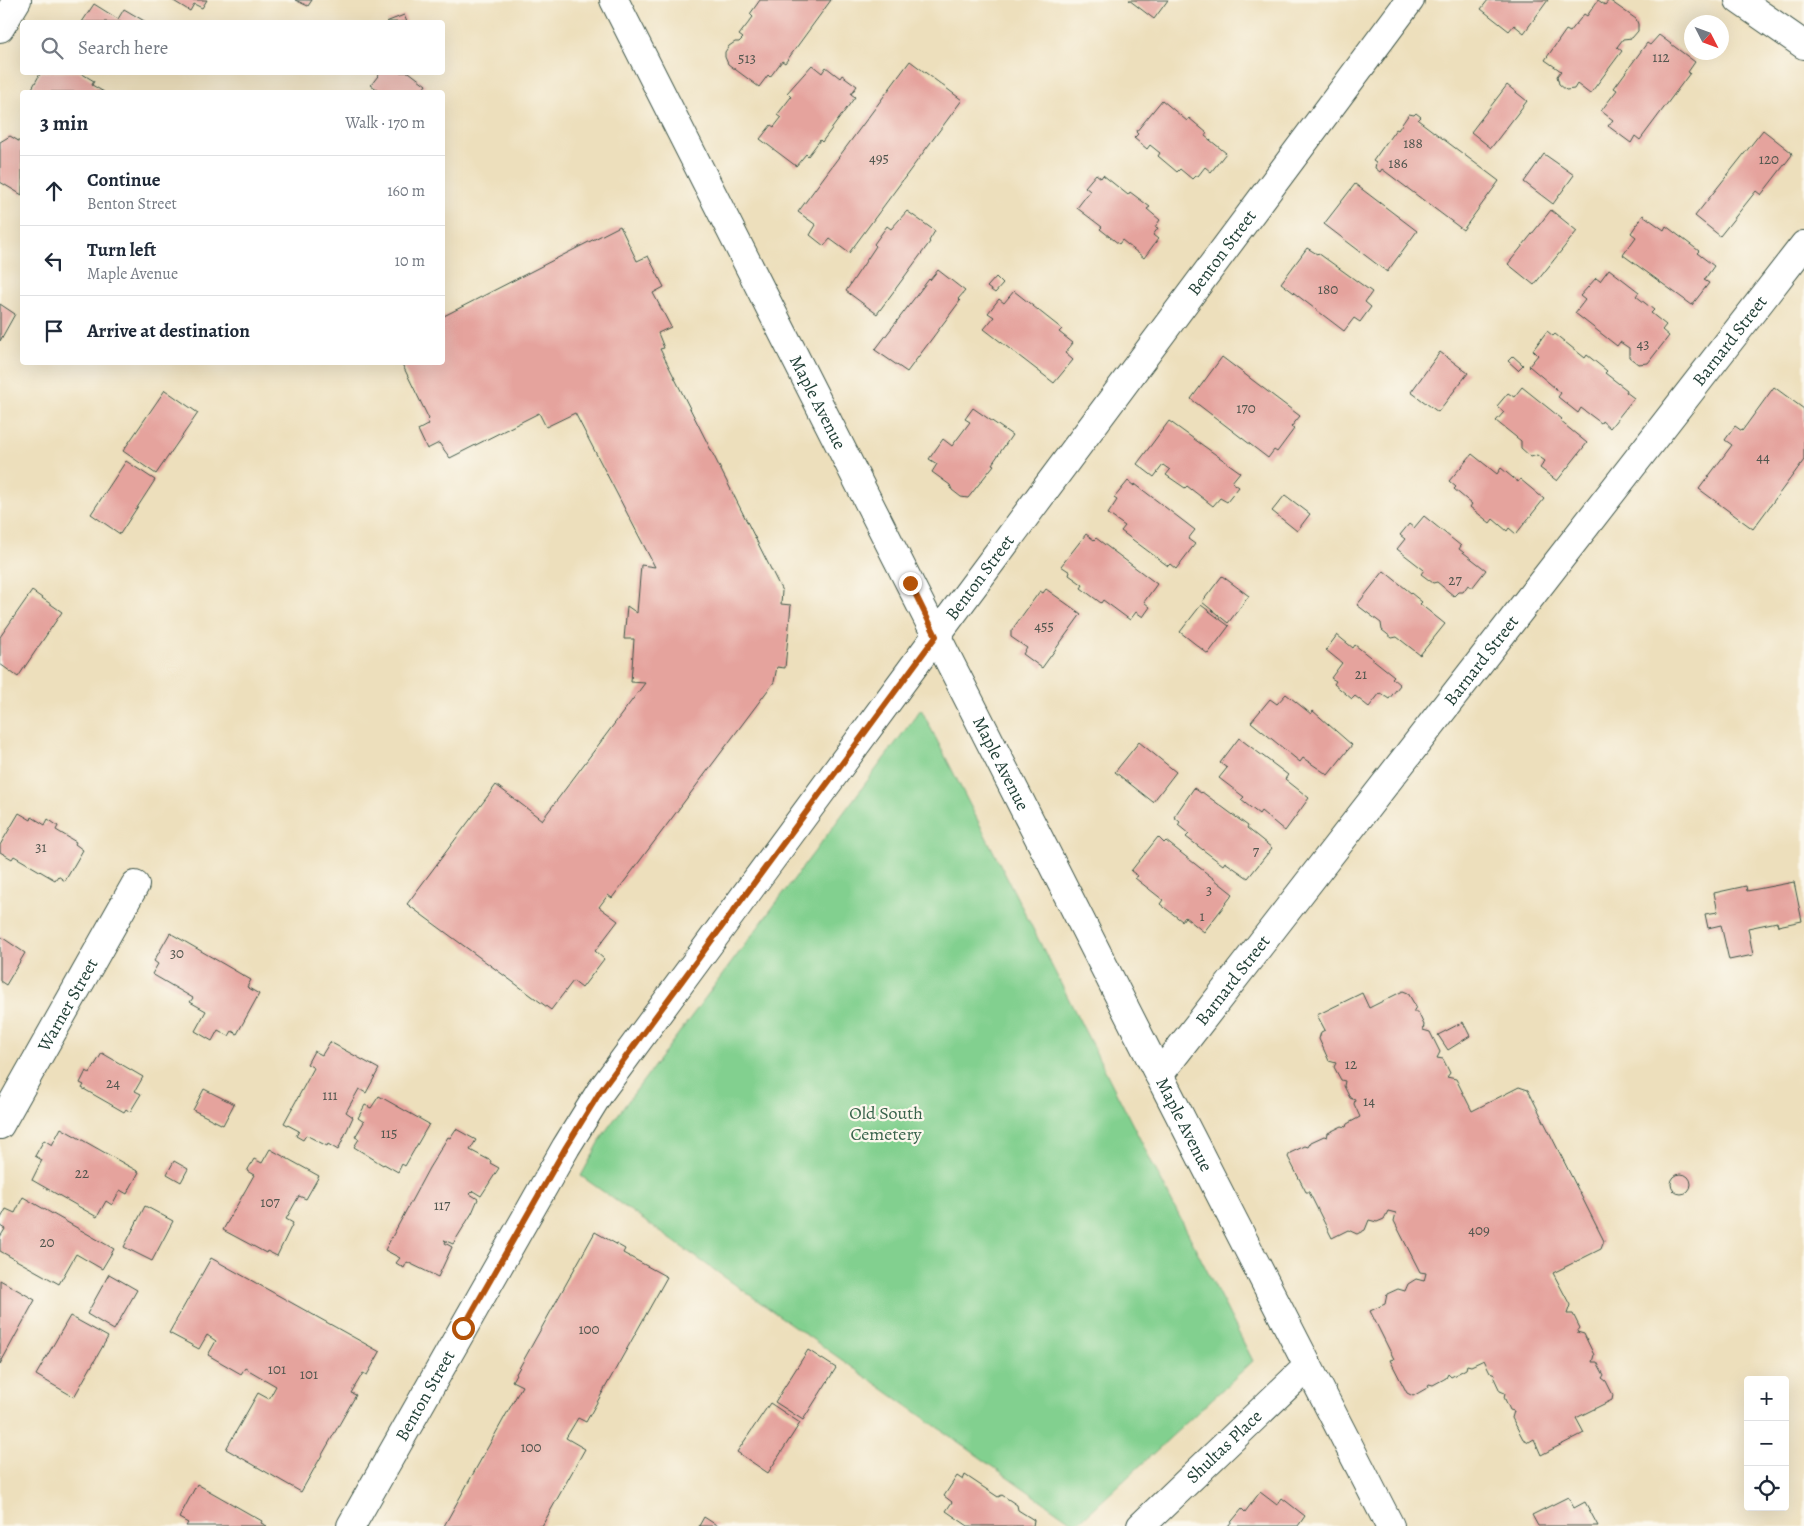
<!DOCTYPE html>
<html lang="en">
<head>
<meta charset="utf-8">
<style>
  body { margin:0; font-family:Alegreya,serif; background:#f2f2f3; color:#1f2937 }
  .controls { position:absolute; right:15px; bottom:15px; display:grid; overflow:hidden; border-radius:5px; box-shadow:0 5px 20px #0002 }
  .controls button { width:45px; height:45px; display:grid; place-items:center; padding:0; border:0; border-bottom:1px solid #e0e1e3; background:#fff; color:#1f2937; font:25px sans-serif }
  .compass { position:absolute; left:1684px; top:15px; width:45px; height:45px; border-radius:50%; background:#fff; box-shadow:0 5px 20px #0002; rotate:132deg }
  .stop { position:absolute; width:15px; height:15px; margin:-11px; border:4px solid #b45309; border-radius:50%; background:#fff }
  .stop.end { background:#b45309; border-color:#fff; box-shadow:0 1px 5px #0008 }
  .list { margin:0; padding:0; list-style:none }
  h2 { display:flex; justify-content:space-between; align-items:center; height:65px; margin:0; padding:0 20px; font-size:21px }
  h2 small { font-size:16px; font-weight:400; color:#747a83 }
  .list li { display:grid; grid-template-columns:32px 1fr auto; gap:15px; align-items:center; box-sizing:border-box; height:70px; padding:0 20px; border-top:1px solid #e0e1e3 }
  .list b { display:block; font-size:19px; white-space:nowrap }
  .list p { margin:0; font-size:16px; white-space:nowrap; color:#747a83 }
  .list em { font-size:16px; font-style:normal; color:#747a83 }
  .icon { flex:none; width:28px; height:28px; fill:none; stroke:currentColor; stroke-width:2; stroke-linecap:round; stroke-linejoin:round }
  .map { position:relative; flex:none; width:1804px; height:1526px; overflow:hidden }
  .search { position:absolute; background:#fff; box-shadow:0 5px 20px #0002; left:20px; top:20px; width:425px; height:55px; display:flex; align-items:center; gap:12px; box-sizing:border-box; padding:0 18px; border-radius:5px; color:#747a83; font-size:19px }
  .panel { position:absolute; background:#fff; box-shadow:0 5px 20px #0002; left:20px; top:90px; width:425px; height:275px; border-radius:5px }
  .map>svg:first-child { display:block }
</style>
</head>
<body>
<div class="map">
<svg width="1804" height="1526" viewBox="0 0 1804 1526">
  <rect width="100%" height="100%" fill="#fbf7ec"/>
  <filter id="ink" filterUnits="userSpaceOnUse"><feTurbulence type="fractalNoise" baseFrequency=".02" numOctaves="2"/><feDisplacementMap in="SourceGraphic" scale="10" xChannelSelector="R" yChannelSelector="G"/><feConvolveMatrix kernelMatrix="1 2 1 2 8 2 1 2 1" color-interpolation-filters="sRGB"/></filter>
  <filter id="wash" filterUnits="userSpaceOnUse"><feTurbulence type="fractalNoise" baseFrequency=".0096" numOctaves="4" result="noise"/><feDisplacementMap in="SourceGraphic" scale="20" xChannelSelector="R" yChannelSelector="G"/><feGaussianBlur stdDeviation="1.12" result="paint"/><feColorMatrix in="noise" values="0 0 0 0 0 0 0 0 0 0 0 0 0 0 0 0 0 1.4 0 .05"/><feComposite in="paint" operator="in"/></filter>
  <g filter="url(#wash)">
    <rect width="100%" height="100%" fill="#eddfbc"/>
    <path fill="#82d08f" stroke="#508662" d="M921 709 1253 1361 1076 1525 581 1176 605 1132Z"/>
    <g id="blocks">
      <g fill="#e5a39d">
        <path d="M172 0H207L202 8 194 4 190 11Z"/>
        <path d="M295 0H312L308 6Z"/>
        <path d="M760 0H831L785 63 782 61 770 77 768 75 759 87 728 64 725 57V52L729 46 735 42H739L743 38 739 35 753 17 750 14Z"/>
        <path d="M1129 0H1168L1154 19Z"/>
        <path d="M1488 0H1548L1524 33 1514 25 1509 31 1481 9Z"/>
        <path d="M1598 0 1605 5 1609 0 1636 19 1638 24V31L1632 38 1623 39 1617 47 1622 51 1590 94 1577 84 1574 89 1566 90 1559 84 1557 76 1561 71 1545 60 1566 30 1570 32 1584 14 1587 16Z"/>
        <path d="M94 4 118 19 124 9 146 22H82Z"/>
        <path d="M404 15 407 22H386Z"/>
        <path d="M1659 35 1695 62 1688 72 1690 73 1640 140 1635 136 1631 143 1608 126 1613 120 1601 111 1617 90 1614 88 1647 43 1650 45Z"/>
        <path d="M910 61 962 100 849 253 830 239 824 246 810 235 816 225 798 212Z"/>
        <path d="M812 65 822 73 826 67 840 78 842 75 857 86 851 94 855 97 822 142 820 140 808 156 806 154 796 166 760 139 771 125 774 127 781 118 777 115 791 97 787 93Z"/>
        <path d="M41 72H79L94 81 92 85 104 92H30Z"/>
        <path d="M381 72H409L426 85 421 92H381L371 85Z"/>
        <path d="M1507 85 1527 101 1491 148 1471 132Z"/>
        <path d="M1162 100 1187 121 1189 118 1207 133 1205 136 1226 153 1211 172 1205 167 1198 176H1195L1192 179 1180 169 1177 172 1158 156 1160 153 1150 145 1147 149 1134 138 1138 134 1136 132Z"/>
        <path d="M1416 113 1421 117 1418 120 1499 181 1463 230 1382 169 1380 172 1375 168 1376 163 1373 161 1396 129 1398 130 1409 114 1414 115Z"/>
        <path d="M1763 130 1791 152 1792 155 1761 195 1756 191 1720 236 1695 216Z"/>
        <path d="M10 136 22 143V195L0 182V142Z"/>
        <path d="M1544 154 1574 175 1553 204 1524 182Z"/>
        <path d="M1096 174 1101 178 1103 175 1128 195 1130 192 1150 207 1147 209 1160 220 1155 227 1158 228 1153 235 1158 239 1144 258 1122 240 1119 244 1100 229 1102 227 1077 208 1090 191 1085 187Z"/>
        <path d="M1355 184 1417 231 1387 272 1324 224Z"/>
        <path d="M1551 210 1577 231 1534 285 1508 264Z"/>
        <path d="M907 211 935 231 929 241 930 242 877 314 846 291 876 246 874 244 887 226 891 229Z"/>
        <path d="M1643 215 1664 230 1666 226 1699 251 1697 253 1714 266 1704 280 1709 283 1692 305 1623 255 1636 237 1631 233Z"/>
        <path d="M620 226 637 261 648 256 664 287 653 293 671 327 658 333 664 348 660 349 782 591 781 604 791 605 785 668 777 667 774 682 612 898 608 895 599 907 618 921 595 951 604 959 582 988 573 981 551 1010 407 904 496 785 542 820 645 683 631 682 634 639H624L627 606 637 613 641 565 655 567 575 413 546 427 539 413 450 458 439 443 427 449 418 430 429 424 427 421 429 419 401 362H442V317Z"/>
        <path d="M1307 248 1317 254 1318 253 1372 292 1365 302 1371 307 1360 322 1354 318 1344 331 1281 283Z"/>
        <path d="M1609 269 1639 292 1636 296 1654 310 1651 313 1666 325 1662 330 1669 336 1648 363 1638 364 1629 357V348L1620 342 1617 346 1575 313 1585 300 1580 296 1596 278 1600 281Z"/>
        <path d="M938 270 965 291 958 299 960 301 907 372 875 350 929 279 930 280Z"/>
        <path d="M996 277 1003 284 995 293 987 287Z"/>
        <path d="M1014 291 1062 329 1059 332 1073 343 1065 353 1073 360 1054 383 984 329 994 317 988 313 999 299 1004 303Z"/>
        <path d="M0 304 15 314 0 341Z"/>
        <path d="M1547 331 1553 336 1555 334 1585 358 1587 355 1607 371 1605 373 1627 390 1626 392 1634 398 1610 428 1602 421 1601 423 1581 408 1578 413 1558 397 1561 393 1529 366 1538 355 1533 350Z"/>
        <path d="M1440 352 1468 373 1438 412 1411 392Z"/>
        <path d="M1513 356 1523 365 1518 370 1508 361Z"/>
        <path d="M1222 357 1300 416 1291 427 1294 429 1277 452 1274 450 1268 458 1191 399Z"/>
        <path d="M1522 387 1562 419 1560 421 1587 443 1557 481 1540 468 1545 461 1537 455 1531 457 1521 448V441L1496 421 1504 412 1497 406 1508 393 1514 397Z"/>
        <path d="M1774 387 1804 409V460L1753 529 1699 489 1732 445 1725 440 1735 426 1742 431Z"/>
        <path d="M165 390 198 413 156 474 123 451Z"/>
        <path d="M973 408 1012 435 992 464 994 465 968 498 961 497 952 490 950 485 932 472 937 464 929 459 943 439 952 446 970 422 965 419Z"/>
        <path d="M1169 421 1240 472 1232 482 1239 487 1227 502 1220 498 1213 506 1187 486 1185 488 1166 475 1170 470 1163 465 1154 477 1137 464Z"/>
        <path d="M1472 454 1497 474 1501 468 1518 482 1520 479 1544 499 1516 534 1509 528 1507 531 1493 519 1490 523 1470 507 1472 504 1454 489 1456 487 1449 481Z"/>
        <path d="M126 461 155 480 120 534 91 514Z"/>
        <path d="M1128 481 1134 486 1135 484 1195 530 1188 539 1195 544 1176 569 1170 564 1168 566 1121 531 1125 526 1108 514 1117 500 1114 498Z"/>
        <path d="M1285 495 1310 514 1297 531 1272 511Z"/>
        <path d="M1424 516 1461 546 1459 549 1486 570 1472 588 1468 585 1463 592H1458L1454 596 1437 582 1433 583 1421 574 1424 570 1397 549 1405 539 1400 535 1409 524 1414 528Z"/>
        <path d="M1086 534 1094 540 1096 538 1157 584 1144 602 1150 607 1143 617 1136 612 1130 620 1103 600 1101 603 1081 588 1083 585 1069 575 1070 572 1061 566Z"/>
        <path d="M1384 571 1422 602 1420 604 1445 624 1420 655 1397 637 1392 638 1382 630 1381 623 1357 605Z"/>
        <path d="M1222 576 1249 596 1228 623 1202 602Z"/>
        <path d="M1046 589 1081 614 1042 668 1023 654 1027 648 1011 637V631L1040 591 1043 593Z"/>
        <path d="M32 591 62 612 18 677 0 664V637Z"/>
        <path d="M1201 605 1229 626 1208 654 1180 632Z"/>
        <path d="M1337 635 1353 648 1355 645 1394 676 1392 678 1400 685 1389 699 1380 693 1369 707 1355 696 1352 699 1334 684 1336 681 1331 678 1342 663 1326 650Z"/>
        <path d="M1286 694 1311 714 1313 711 1352 745 1328 775 1303 758 1300 762 1251 722 1270 699 1277 704Z"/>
        <path d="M1239 738 1288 775 1285 779 1309 798 1285 831 1261 811 1259 814 1241 800 1244 797 1219 778 1227 768 1220 763Z"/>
        <path d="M1139 742 1176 772 1153 802 1115 772Z"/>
        <path d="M1194 788 1201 793 1202 792 1248 826 1247 828 1272 848 1248 878 1225 862 1223 865 1186 837 1189 834 1178 825 1180 822 1174 817Z"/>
        <path d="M19 813 31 820 32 817 45 825 48 819 58 826 56 830 76 842 75 844 83 850 65 881 58 876 55 880 14 856 12 859 0 852V845Z"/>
        <path d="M1158 837 1164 843 1166 841 1233 894 1204 932 1185 917 1182 921 1160 904 1163 900 1135 878 1138 876 1131 871Z"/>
        <path d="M1794 882 1802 921 1778 926 1777 922 1748 928 1753 955 1729 960 1721 925 1708 928 1705 914 1718 912 1714 893 1746 886 1747 891Z"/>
        <path d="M170 933 251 980 247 987 259 994 237 1034 232 1031 229 1036 218 1030 212 1041 195 1031 206 1011 190 1002 193 998 152 974 158 964 154 961Z"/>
        <path d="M0 936 25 953 6 985 0 981Z"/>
        <path d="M1403 991 1408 993 1416 1007 1413 1012H1418L1424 1025 1423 1030 1430 1032 1440 1052 1437 1058 1443 1059 1450 1073 1447 1077 1456 1079 1472 1111 1519 1087 1528 1090 1604 1241 1601 1249 1553 1273 1570 1305 1567 1314H1573L1580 1328 1577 1332 1584 1334 1594 1355 1592 1362H1597L1604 1375 1602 1378 1606 1381 1613 1395 1612 1400 1576 1418 1584 1433 1541 1455 1534 1439 1529 1442 1523 1439 1512 1418 1514 1411 1510 1410 1504 1397 1505 1393 1500 1391 1494 1378 1495 1374 1490 1372 1484 1360 1471 1366 1467 1365 1466 1369 1451 1377 1448 1374 1446 1378 1433 1385 1429 1384 1427 1388 1413 1396 1407 1393 1390 1360 1394 1359 1370 1311 1385 1304 1387 1294 1398 1289 1405 1291 1408 1284 1416 1279 1424 1281 1426 1273 1420 1272 1394 1221 1396 1213 1388 1211 1384 1219 1377 1222 1369 1220 1365 1230 1357 1234 1348 1230 1332 1238 1309 1192H1306L1288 1157 1290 1153 1305 1146 1308 1147 1311 1142 1324 1136 1327 1137 1328 1133 1342 1126 1346 1127 1347 1124 1360 1117 1354 1104 1355 1100 1350 1098 1344 1086 1345 1081 1341 1080 1334 1067 1336 1063 1329 1061 1319 1039 1321 1032 1325 1030 1317 1015 1362 993 1369 1008Z"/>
        <path d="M1463 1022 1470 1036 1448 1050 1438 1035Z"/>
        <path d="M330 1042 379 1069 366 1093 359 1089 346 1112 353 1117 338 1150 328 1144 327 1146 306 1135 303 1140 296 1136 299 1131 284 1123 314 1068 307 1064 314 1051 322 1055Z"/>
        <path d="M102 1053 143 1077 135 1091 141 1094 130 1112 126 1109 124 1112 82 1088 84 1085 80 1083 86 1071 90 1073Z"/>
        <path d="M204 1089 234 1104 223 1125 193 1110Z"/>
        <path d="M379 1096 429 1124 405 1166 402 1164 398 1172 384 1164 383 1165 354 1147 359 1139 355 1137 364 1122 358 1118 365 1105 371 1108Z"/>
        <path d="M61 1128 139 1172 127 1194 120 1190 112 1205 106 1201 97 1217 32 1180 42 1160 35 1156 44 1140 52 1145Z"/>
        <path d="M456 1129 476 1140 470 1150 491 1161 490 1163 499 1168 481 1196 473 1191 470 1194 478 1199 472 1213 453 1244 444 1240 446 1241 445 1243 452 1247 438 1277 407 1262 404 1268 396 1263 400 1258 385 1250 429 1168 448 1137 450 1138Z"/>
        <path d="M270 1149 319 1176 306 1199 299 1196 286 1219 293 1223 277 1256 267 1251 266 1253 223 1230 254 1175 247 1171 254 1159 262 1163Z"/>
        <path d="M174 1161 188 1169 181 1182 167 1174Z"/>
        <circle cx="1681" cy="1184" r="10"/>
        <path d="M23 1197 114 1249 102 1269 76 1254 59 1284 0 1251V1237L5 1229 0 1226V1220L6 1209 15 1213Z"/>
        <path d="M145 1206 173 1221 152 1261 124 1247Z"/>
        <path d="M595 1232 625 1249 623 1253 667 1277 586 1422 578 1418 566 1438 585 1449 542 1526H444L522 1386 512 1381Z"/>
        <path d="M211 1258 380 1352 367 1375 363 1373 351 1393 356 1395 301 1492 226 1449 258 1393 269 1399 276 1386 245 1368 241 1374 208 1355 216 1341 207 1335 199 1349 169 1333Z"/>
        <path d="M109 1274 137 1290 114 1330 87 1314Z"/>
        <path d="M0 1280 35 1300 0 1364Z"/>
        <path d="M70 1316 108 1337 74 1397 36 1375Z"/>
        <path d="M808 1350 836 1368 803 1420 775 1402Z"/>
        <path d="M770 1403 800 1423 768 1473 737 1452Z"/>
        <path d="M965 1475 998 1497 1002 1495 1017 1505 1018 1510 1034 1520 1033 1526H968L946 1511 952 1502 944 1496 957 1476 963 1480Z"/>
        <path d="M197 1484 262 1521 261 1523 267 1526H186L188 1523 179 1518Z"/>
        <path d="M1260 1492 1277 1505 1282 1498 1305 1516 1298 1526H1228L1242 1509 1245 1512Z"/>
        <path d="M1568 1497 1574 1508 1585 1502 1598 1526H1538L1532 1515Z"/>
        <path d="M704 1517 718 1526H699Z"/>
      </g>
    </g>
  </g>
  <g filter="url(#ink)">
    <use href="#blocks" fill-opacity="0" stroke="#3e5548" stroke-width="1"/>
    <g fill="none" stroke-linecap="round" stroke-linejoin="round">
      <defs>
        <g id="minor">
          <path d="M0 28 17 0"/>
          <path id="s1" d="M0 1125 135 885"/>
          <path id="s2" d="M351 1526 566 1147 600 1092 936 636 1410 0"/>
        </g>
        <g id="tertiary">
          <path id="s3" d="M1159 1075 1804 245"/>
          <path id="s4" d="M1141 1526 1308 1366"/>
        </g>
        <g id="secondary">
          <path id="s5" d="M614 0 1159 1075 1390 1526"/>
          <path d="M1739 0 1804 45"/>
        </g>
      </defs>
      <use href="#minor" stroke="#3e5548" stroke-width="30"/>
      <use href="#tertiary" stroke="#3e5548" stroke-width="30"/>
      <use href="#secondary" stroke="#3e5548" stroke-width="30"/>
      <use href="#minor" stroke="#fff" stroke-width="28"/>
      <use href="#tertiary" stroke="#fff" stroke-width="28"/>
      <use href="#secondary" stroke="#fff" stroke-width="28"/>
    </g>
  </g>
  <g fill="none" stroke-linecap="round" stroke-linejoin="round" filter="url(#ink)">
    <path stroke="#b45309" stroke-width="6" d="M463 1328 566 1147 600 1092 936 636 910 583"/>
  </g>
  <g text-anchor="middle" stroke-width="4.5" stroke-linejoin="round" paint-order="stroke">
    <g font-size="15" fill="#50564e">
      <text x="1661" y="62">112</text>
      <text x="747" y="63">513</text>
      <text x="1413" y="148">188</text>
      <text x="879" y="163">495</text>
      <text x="1769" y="164">120</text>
      <text x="1398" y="168">186</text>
      <text x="1328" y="294">180</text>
      <text x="1643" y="349">43</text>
      <text x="1246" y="413">170</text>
      <text x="1763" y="462">44</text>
      <text x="1455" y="585">27</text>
      <text x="1044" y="631">455</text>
      <text x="1361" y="679">21</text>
      <text x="41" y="852">31</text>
      <text x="1256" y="856">7</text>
      <text x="1209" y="895">3</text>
      <text x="1202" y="921">1</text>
      <text x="177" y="958">30</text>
      <text x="1351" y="1069">12</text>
      <text x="113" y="1088">24</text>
      <text x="330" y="1100">111</text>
      <text x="1369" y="1106">14</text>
      <text x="389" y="1138">115</text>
      <text x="82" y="1178">22</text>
      <text x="270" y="1207">107</text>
      <text x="442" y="1210">117</text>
      <text x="1479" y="1235">409</text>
      <text x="47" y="1247">20</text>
      <text x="589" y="1334">100</text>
      <text x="277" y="1374">101</text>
      <text x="309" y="1379">101</text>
      <text x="531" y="1452">100</text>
    </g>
    <g font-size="18" fill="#1f3d34" stroke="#fbf7ec">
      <text dy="6" stroke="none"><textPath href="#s2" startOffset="1545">Benton Street</textPath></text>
      <text dy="6" stroke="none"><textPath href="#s3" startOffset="930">Barnard Street</textPath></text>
      <text dy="6" stroke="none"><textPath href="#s5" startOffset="451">Maple Avenue</textPath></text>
      <text dy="6" stroke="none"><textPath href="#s2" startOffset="1140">Benton Street</textPath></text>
      <text dy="6" stroke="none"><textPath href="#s3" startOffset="525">Barnard Street</textPath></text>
      <text dy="6" stroke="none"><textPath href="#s5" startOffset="856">Maple Avenue</textPath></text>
      <text dy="6" stroke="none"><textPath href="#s3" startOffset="120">Barnard Street</textPath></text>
      <text dy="6" stroke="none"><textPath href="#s1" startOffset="138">Warner Street</textPath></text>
      <text dy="6" stroke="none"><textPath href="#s5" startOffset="1261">Maple Avenue</textPath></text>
      <text dy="6" stroke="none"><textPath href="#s2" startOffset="150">Benton Street</textPath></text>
      <text dy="6" stroke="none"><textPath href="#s4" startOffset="115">Shultas Place</textPath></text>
    </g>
    <g font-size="18" fill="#38624b" stroke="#fbf7ec">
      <text x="886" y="1119">Old South<tspan x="886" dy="21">Cemetery</tspan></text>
    </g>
  </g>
</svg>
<div class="controls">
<button>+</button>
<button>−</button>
<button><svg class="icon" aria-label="locate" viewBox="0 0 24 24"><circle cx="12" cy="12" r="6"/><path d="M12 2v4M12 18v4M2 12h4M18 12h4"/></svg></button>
</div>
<svg class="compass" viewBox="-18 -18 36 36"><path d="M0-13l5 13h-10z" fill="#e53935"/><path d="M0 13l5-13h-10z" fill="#747a83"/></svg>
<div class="stop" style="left:463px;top:1328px"></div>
<div class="stop end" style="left:910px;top:583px"></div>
<div class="search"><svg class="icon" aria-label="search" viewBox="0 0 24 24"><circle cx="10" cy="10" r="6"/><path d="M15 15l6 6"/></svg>Search here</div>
<section class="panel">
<h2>3 min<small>Walk · 170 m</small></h2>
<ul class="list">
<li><svg class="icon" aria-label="ahead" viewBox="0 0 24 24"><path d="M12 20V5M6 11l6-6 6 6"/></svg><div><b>Continue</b><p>Benton Street</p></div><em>160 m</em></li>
<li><svg class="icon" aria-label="left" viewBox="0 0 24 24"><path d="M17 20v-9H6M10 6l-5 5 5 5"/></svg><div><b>Turn left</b><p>Maple Avenue</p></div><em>10 m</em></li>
<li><svg class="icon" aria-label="arrive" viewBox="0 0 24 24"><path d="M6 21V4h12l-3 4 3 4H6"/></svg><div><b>Arrive at destination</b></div></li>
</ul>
</section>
</div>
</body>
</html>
